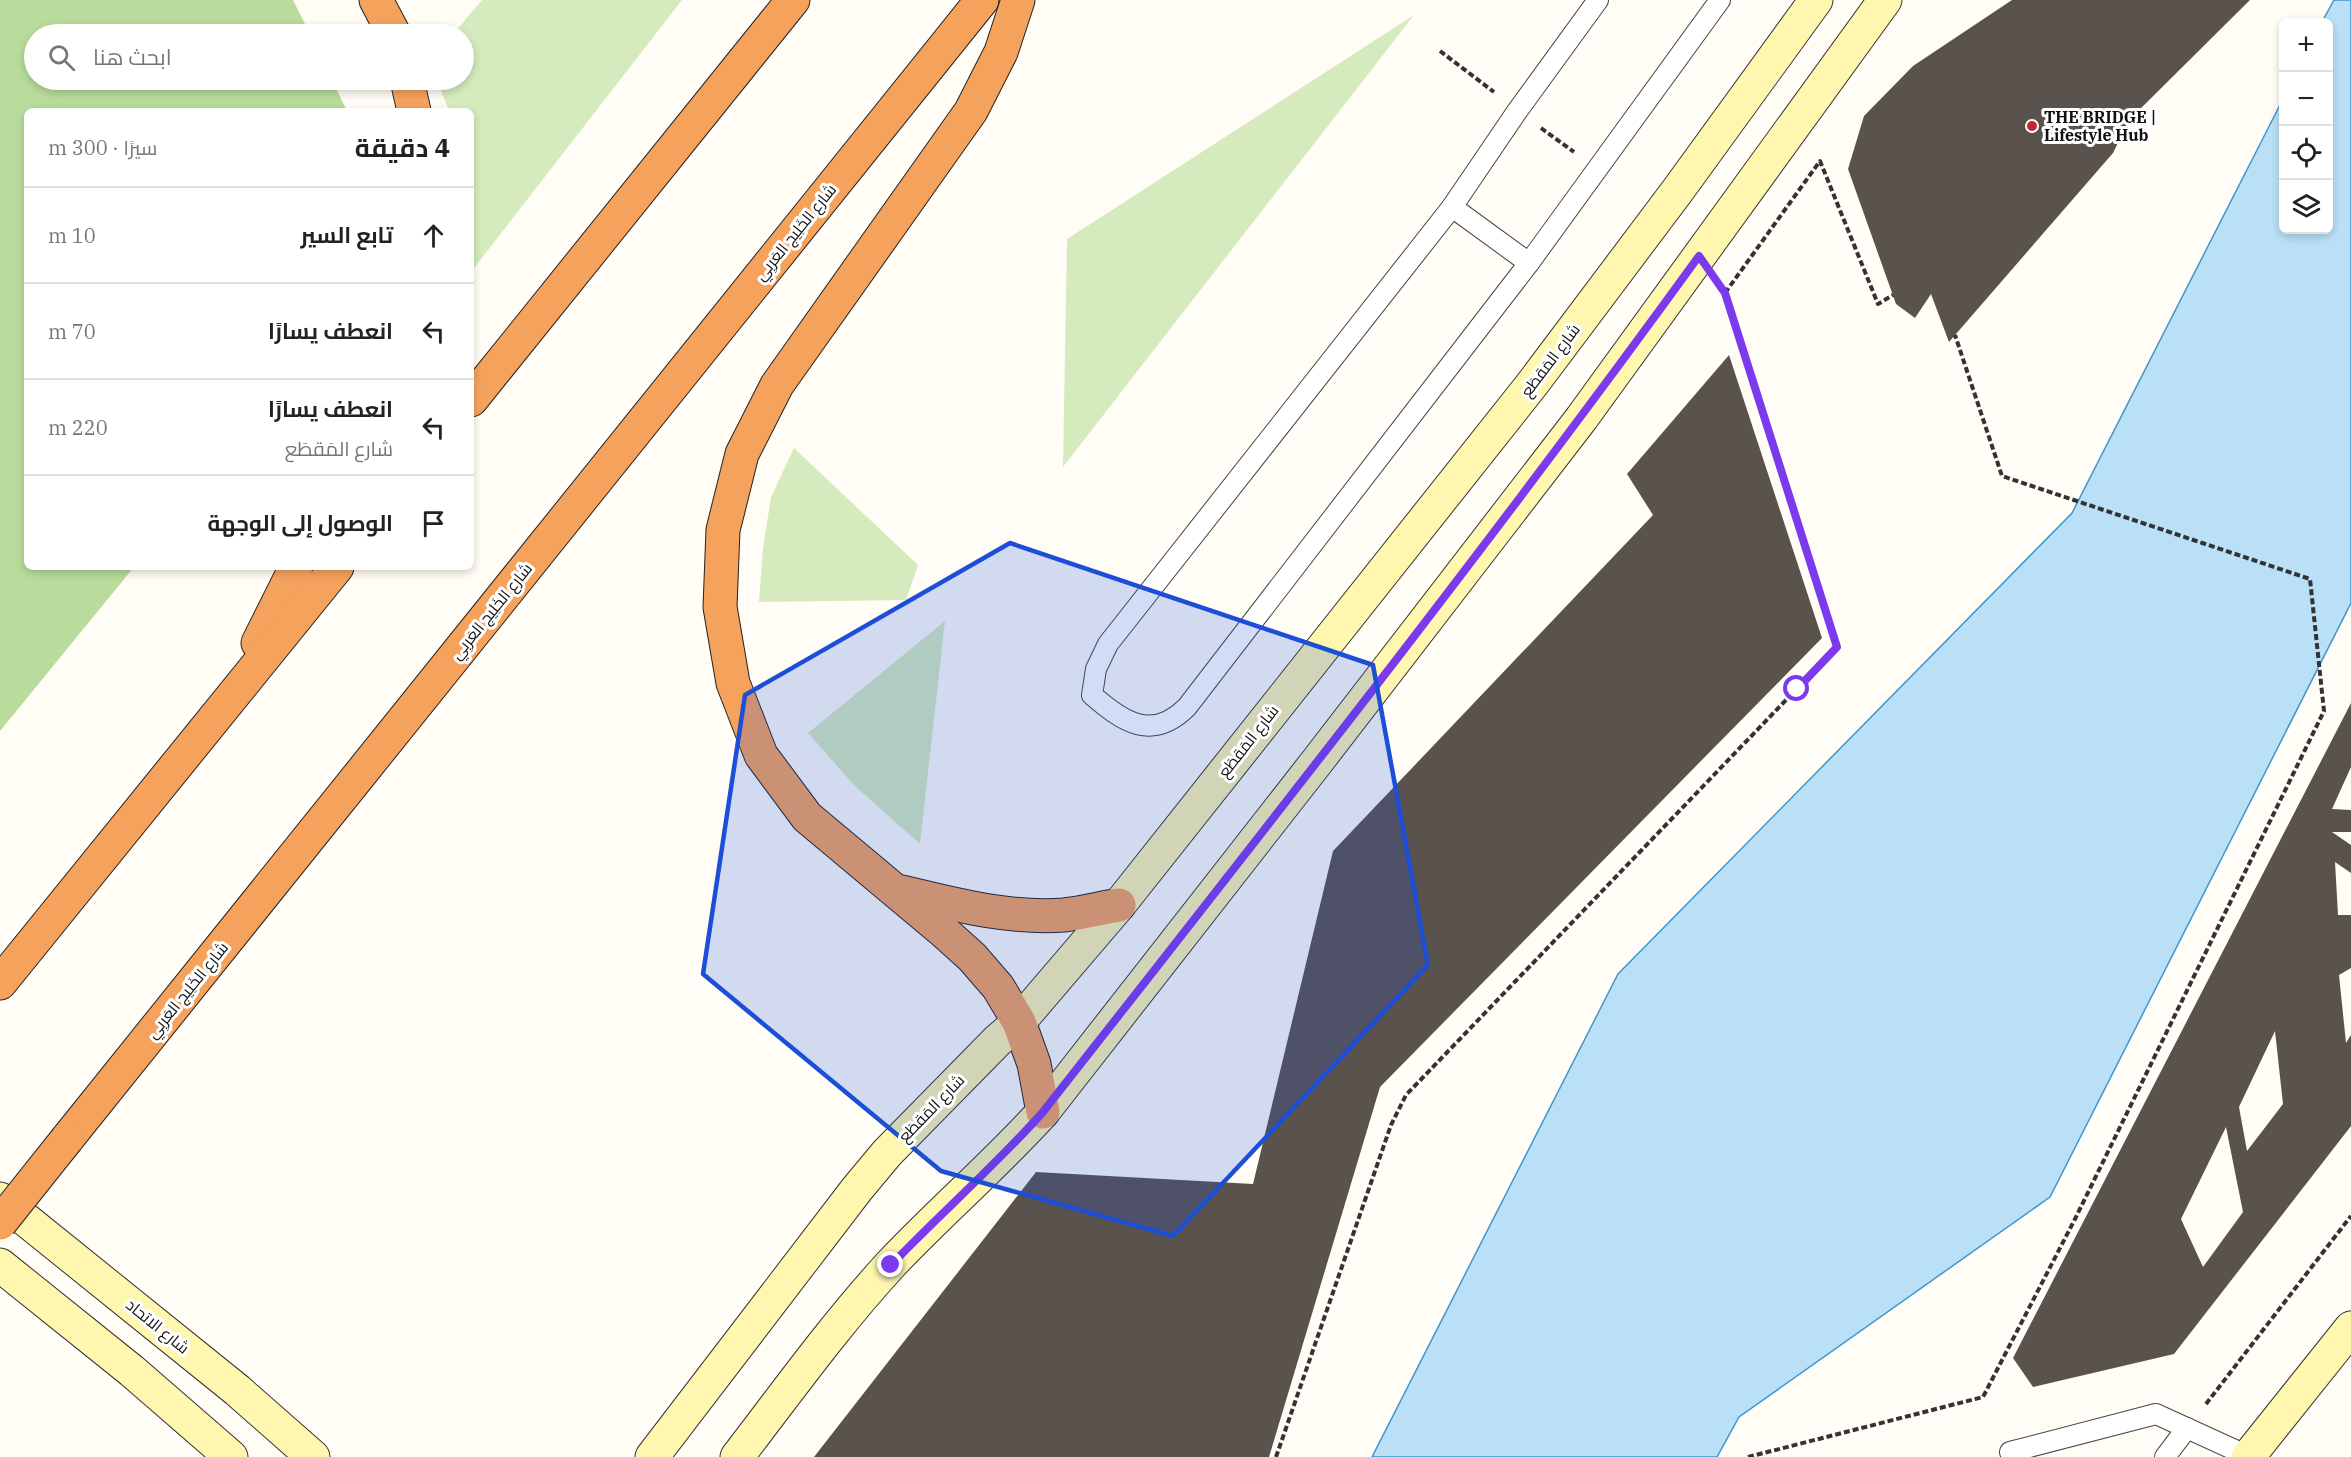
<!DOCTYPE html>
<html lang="ar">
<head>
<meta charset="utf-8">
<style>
  body { margin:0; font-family:"IBM Plex Serif",Cairo,serif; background:#f2f2f2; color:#222; direction:rtl }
  .controls { position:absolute; right:18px; top:18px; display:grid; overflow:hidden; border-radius:9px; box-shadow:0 3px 9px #0003 }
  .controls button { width:54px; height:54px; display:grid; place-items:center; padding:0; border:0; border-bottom:2px solid #e0e0e0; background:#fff; color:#222; font:30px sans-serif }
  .stop { position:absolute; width:18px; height:18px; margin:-14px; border:4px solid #7c3aed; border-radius:50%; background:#fff }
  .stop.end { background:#7c3aed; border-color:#fff; box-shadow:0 2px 6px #0008 }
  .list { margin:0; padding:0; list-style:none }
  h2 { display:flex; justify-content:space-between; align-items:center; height:78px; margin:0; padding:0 24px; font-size:26px }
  h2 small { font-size:20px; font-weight:400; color:#767676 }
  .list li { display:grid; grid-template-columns:39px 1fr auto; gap:18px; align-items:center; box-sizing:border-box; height:96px; padding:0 24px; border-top:2px solid #e0e0e0 }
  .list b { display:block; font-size:22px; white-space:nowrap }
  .list p { margin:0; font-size:20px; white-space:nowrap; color:#767676 }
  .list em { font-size:20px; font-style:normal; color:#767676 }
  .icon { flex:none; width:33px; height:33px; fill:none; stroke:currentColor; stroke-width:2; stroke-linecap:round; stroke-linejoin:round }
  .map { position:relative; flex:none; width:2351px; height:1457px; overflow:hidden; direction:ltr }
  .search { position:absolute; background:#fff; box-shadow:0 3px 9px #0003; left:24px; top:24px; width:450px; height:66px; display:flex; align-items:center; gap:15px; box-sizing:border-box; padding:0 21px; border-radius:33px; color:#767676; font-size:22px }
  .panel { position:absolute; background:#fff; box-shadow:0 3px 9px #0003; left:24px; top:108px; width:450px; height:462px; border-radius:9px; direction:rtl }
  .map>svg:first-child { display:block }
</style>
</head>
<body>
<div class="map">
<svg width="2351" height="1457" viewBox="0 0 2351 1457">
  <rect width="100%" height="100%" fill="#fffdf5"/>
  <g fill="#d5ebbd">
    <path d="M482 0H682L471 272V111H449L437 80H464V34H453Z"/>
    <path d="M1414 15 1063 467 1067 239Z"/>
    <path d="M794 448 918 565 906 600 759 602 763 548 771 497Z"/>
    <path d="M945 621 920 844 855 786 808 733Z"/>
  </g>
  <path fill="#b9dc9c" d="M0 0H293L310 34H34V80H332L347 111H27V567H134L0 731Z"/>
  <path fill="#b9e0f7" stroke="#3f96cf" stroke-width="1.5" d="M2334 0H2351V603L2050 1197 1739 1417 1717 1457H1372L1618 974 2072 513 2283 99 2284 230H2328V22H2322Z"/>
  <g fill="#5a524d" fill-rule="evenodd">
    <path d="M2012 0H2250L2129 120 2113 153 1949 342 1931 294 1915 318 1896 304 1848 169 1864 116 1913 66Z"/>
    <path d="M1729 355 1822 638 1380 1087 1269 1457H814L1036 1172 1253 1184 1333 851 1653 515 1627 474Z"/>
    <path d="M2351 703V767L2332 809 2351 810V832H2332L2351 845V873L2335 862 2338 915H2351V968L2339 975 2346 1043 2351 1035V1126L2174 1354 2033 1387 2013 1358ZM2275 1031 2283 1104 2247 1151 2239 1107ZM2226 1127 2243 1212 2203 1267 2181 1219Z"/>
  </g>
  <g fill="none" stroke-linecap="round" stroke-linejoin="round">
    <defs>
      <g id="lane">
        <path d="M1598 0 1518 110 1452 207 1108 644 1096 669 1092 695C1123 722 1152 742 1187 707L1529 263 1720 0"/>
        <path d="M1452 207 1529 263"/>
        <path d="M2010 1452 2156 1414 2248 1456"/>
        <path d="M2165 1457 2187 1428"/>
      </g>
      <g id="secondary">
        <path d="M0 1199 237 1390 313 1457"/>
        <path d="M0 1265 132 1371 231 1457"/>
        <path d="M652 1457 857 1189 887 1153 997 1041 1019 1022 1119 905 1533 383 1678 190 1816 0"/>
        <path d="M737 1457C787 1392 835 1325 891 1264 940 1212 995 1165 1043 1112L1319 759 1581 419 1885 0"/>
        <path d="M2248 1457 2351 1328"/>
      </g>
      <g id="highway">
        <path d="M376 0 394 34"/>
        <path d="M1018 0 1001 52 971 111 777 385 742 454 723 530 720 607 733 683 761 755 807 817 942 930 972 957 998 987 1019 1022 1034 1064 1043 1112"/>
        <path d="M407 80 414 111"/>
        <path d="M471 400 793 0"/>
        <path d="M258 643 296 567"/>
        <path d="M902 892C955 905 1010 919 1064 915 1082 913 1101 908 1119 905"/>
        <path d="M0 983 337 567"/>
        <path d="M67 1139 982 0"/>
      </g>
    </defs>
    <use href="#lane" stroke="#444" stroke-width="22"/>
    <use href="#secondary" stroke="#333" stroke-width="35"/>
    <use href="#highway" stroke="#222" stroke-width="35"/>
    <g stroke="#333" stroke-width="4" stroke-dasharray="6 3" stroke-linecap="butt">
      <path d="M1440 51 1494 92"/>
      <path d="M1541 128 1574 152"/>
      <path d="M1725 293 1820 161 1878 304 1893 295"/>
      <path d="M2206 1404 2351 1216"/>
      <path d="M1276 1457 1391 1125 1406 1095 1837 647 1725 293 1721 286"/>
      <path d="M1748 1457 1983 1397 2075 1219 2324 711 2310 579 2002 476 1955 335"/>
    </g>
    <use href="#lane" stroke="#fff" stroke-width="20"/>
    <use href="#secondary" stroke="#fff6b0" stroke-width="33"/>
    <use href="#highway" stroke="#f5a25d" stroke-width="33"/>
    <defs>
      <path id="highway-bridge" d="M0 1223 67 1139"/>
    </defs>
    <use href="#highway-bridge" stroke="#222" stroke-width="35" stroke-linecap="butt"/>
    <use href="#highway-bridge" stroke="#f5a25d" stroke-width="33"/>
  </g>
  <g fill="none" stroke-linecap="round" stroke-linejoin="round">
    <path stroke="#7c3aed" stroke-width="8" d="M891 1265C941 1213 995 1166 1043 1112 1265 829 1488 547 1699 256L1725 293 1837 647 1797 689"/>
  </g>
  <path fill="#1d4ed8" fill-opacity="0.2" stroke="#1d4ed8" stroke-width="4.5" stroke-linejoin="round" d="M1010 543 1373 665 1428 965 1173 1236 941 1171 703 974 745 695Z"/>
  <circle fill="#c4262e" stroke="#fff" stroke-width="2" cx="2032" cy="126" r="6"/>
  <g text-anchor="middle" stroke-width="6" stroke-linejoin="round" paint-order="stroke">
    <g font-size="16" font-weight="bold" fill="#111" stroke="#fff" text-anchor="start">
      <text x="2044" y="123">THE BRIDGE |<tspan x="2044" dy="18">Lifestyle Hub</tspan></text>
    </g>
    <g font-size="16" fill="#111" stroke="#fff">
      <text transform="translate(795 232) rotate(-51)" y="6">شارع الخَلِيج العَربِي</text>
      <text transform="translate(1550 360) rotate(-53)" y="6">شارع المَقطَع</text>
      <text transform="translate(491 611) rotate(-51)" y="6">شارع الخَلِيج العَربِي</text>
      <text transform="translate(1248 741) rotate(-52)" y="6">شارع المَقطَع</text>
      <text transform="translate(187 990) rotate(-51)" y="6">شارع الخَلِيج العَربِي</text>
      <text transform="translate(931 1108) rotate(-46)" y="6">شارع المَقطَع</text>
      <text transform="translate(158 1326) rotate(39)" y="6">شارع الاتحاد</text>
    </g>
  </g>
</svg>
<div class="controls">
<button>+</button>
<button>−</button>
<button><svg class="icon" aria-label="locate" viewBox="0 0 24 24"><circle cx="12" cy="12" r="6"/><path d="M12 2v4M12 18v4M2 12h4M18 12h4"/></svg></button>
<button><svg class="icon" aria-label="layers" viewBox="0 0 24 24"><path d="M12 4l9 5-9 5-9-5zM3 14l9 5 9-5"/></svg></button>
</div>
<div class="stop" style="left:1797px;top:689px"></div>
<div class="stop end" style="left:891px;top:1265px"></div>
<div class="search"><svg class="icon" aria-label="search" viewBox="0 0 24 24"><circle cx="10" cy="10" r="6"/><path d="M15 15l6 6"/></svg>ابحث هنا</div>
<section class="panel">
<h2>4 دقيقة<small>سيرًا · 300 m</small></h2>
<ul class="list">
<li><svg class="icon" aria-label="ahead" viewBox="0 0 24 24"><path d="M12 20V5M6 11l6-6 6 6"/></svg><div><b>تابع السير</b></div><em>10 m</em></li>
<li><svg class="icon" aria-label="left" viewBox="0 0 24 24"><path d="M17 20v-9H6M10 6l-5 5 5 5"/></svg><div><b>انعطف يسارًا</b></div><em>70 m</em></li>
<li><svg class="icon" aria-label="left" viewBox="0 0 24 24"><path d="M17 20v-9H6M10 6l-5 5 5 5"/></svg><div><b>انعطف يسارًا</b><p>شارع المَقطَع</p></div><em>220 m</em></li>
<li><svg class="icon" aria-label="arrive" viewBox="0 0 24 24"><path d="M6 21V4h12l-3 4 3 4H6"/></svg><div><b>الوصول إلى الوجهة</b></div></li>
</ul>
</section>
</div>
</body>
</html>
